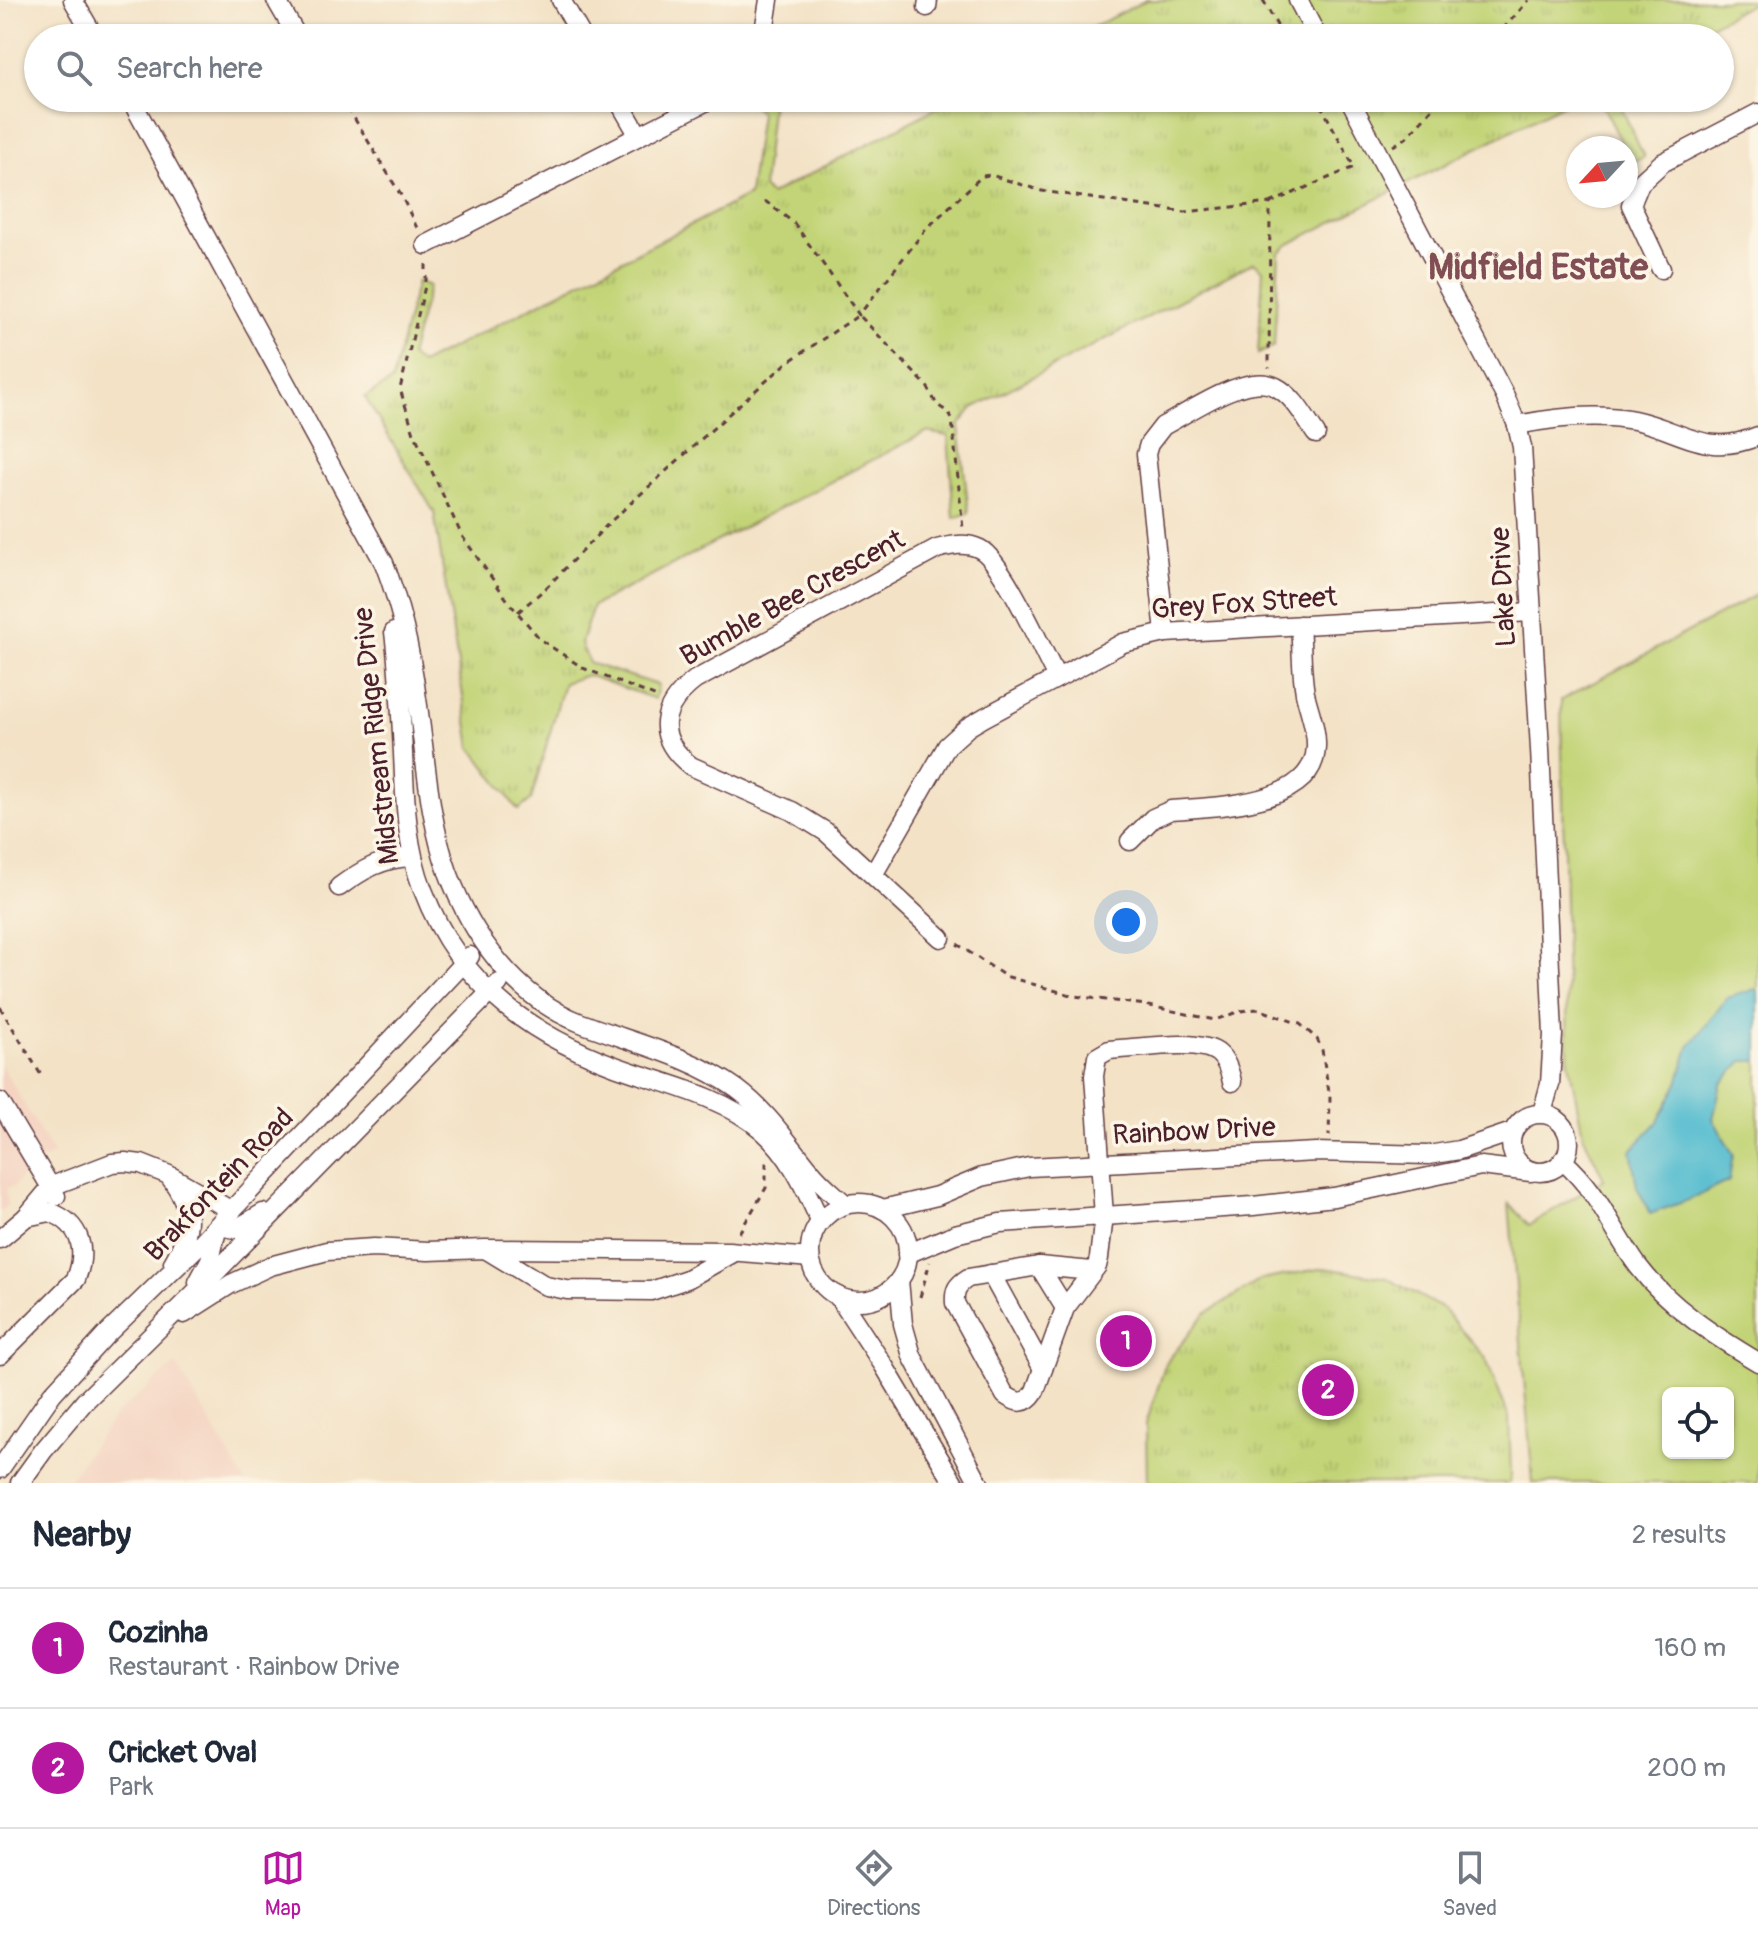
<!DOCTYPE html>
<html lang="en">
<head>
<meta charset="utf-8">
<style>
  body { margin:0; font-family:Pangolin,sans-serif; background:#f2f2f3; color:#1f2937 }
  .controls { position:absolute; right:24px; bottom:24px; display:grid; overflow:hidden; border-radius:12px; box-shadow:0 2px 6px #0004 }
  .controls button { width:72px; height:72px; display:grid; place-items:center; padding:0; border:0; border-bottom:2px solid #e0e1e3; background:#fff; color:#1f2937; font:40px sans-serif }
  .compass { position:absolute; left:1566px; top:136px; width:72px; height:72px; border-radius:50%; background:#fff; box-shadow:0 2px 6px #0004; rotate:244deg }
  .you { position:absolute; left:1126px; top:922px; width:28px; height:28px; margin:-20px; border:6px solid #fff; border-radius:50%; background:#1a73e8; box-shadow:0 0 0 12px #1a73e833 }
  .badge { display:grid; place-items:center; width:52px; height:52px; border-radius:50%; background:#b5179e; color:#fff; font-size:26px; font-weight:700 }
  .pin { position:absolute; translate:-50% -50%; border:4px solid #fff; box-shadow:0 2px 8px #0006 }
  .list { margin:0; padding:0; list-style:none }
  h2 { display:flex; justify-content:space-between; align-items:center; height:104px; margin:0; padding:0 32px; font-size:34px }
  h2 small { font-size:26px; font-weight:400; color:#747a83 }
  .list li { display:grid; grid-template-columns:52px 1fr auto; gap:24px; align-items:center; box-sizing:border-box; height:120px; padding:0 32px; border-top:2px solid #e0e1e3 }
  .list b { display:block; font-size:30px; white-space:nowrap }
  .list p { margin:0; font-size:26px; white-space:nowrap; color:#747a83 }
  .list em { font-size:26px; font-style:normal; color:#747a83 }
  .icon { flex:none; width:44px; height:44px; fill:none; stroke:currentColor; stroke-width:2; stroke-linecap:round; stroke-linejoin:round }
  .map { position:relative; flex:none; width:1758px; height:1483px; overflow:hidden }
  .search { position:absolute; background:#fff; box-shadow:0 2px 6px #0004; left:24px; right:24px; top:24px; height:88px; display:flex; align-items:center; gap:20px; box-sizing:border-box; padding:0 28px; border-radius:44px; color:#747a83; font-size:30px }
  .sheet { height:344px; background:#fff }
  nav { display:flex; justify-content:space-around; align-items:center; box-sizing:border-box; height:112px; border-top:2px solid #e0e1e3; background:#fff; font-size:22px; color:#747a83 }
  nav a { display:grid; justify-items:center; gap:4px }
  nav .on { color:#b5179e }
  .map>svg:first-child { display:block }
</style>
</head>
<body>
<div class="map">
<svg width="1758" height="1483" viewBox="0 0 1758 1483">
  <defs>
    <pattern id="park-tufts" width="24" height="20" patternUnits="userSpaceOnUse" patternTransform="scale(2)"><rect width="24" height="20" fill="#c2d477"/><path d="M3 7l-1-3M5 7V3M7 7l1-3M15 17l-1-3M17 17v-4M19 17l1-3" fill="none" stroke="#a8b667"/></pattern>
  </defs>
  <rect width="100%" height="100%" fill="#fcf5e5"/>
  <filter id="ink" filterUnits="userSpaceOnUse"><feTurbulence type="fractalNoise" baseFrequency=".0125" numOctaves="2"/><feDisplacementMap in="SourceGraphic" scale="16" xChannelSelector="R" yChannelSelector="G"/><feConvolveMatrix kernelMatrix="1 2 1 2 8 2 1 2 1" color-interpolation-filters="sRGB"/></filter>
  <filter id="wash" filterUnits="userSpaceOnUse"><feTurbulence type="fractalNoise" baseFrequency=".006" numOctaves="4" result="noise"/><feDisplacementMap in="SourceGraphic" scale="32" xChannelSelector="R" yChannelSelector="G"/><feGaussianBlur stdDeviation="1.8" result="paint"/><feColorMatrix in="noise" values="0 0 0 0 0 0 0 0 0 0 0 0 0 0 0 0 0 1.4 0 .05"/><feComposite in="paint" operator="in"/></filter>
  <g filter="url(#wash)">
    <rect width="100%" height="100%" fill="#f3e2c6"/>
    <g fill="#f4d3c1">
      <path d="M0 1063 53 1154 31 1166 13 1187 6 1188 8 1205 0 1213Z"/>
      <path d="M176 1364 246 1483H66L116 1414Z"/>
    </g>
    <path fill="#c2d477" stroke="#867a51" stroke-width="2" fill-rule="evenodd" d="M1758 594V1483H1533L1509 1204 1529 1225 1604 1179 1583 1135 1568 1057 1561 700ZM1668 1393H1728V1453H1668Z"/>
    <g fill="url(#park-tufts)" stroke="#867a51" stroke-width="2">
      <path d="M1146 0H1758L1688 38H1072Z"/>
      <path d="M757 98H772L763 188 770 195 952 100V98H1575L1289 244 1279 253 1274 346 1258 354 1263 270 1254 262 973 408 959 426 969 513 954 518 948 436 926 432 593 606 581 643 589 663 658 685 655 699 587 675 564 683 531 800 518 810 471 747 434 512 365 397 392 381 417 281 429 286 410 356 421 364 749 195 760 113 750 101Z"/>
      <path d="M1599 98H1617L1644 157 1632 163Z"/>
      <path d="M1324 1268 1387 1278 1443 1309 1485 1357 1509 1417 1511 1475 1509 1483H1147L1146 1424 1166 1363 1206 1313 1261 1280Z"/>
    </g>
    <path fill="#52bccf" stroke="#4e6e7d" stroke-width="2" d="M1755 989 1758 991V1061H1743L1721 1084 1713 1119 1733 1154 1729 1181 1691 1199 1650 1214 1637 1187 1631 1150 1657 1123 1678 1083 1689 1047 1727 998Z"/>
  </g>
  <g filter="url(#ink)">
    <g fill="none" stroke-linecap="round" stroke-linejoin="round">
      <defs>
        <g id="minor">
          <path d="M73 0 95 38"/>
          <path d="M276 0 298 38"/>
          <path d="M561 0 583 38"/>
          <path d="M1298 0 1318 38"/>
          <path d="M927 7 928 0"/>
          <path d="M763 38 769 0"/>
          <path d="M130 98 384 563C401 607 411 652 417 699 426 757 428 817 448 872 471 935 516 998 581 1023 634 1043 691 1056 737 1089 768 1112 787 1142 810 1170 820 1183 833 1193 845 1204"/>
          <path d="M617 98 639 136"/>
          <path d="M1349 98 1505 396 1517 425 1522 447 1540 749 1553 1035 1550 1084 1542 1113"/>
          <path d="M426 245 713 98"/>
          <path d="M1661 269 1631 205 1640 183 1662 163 1758 113"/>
          <path d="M1517 425C1552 418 1598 413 1634 420 1682 430 1706 458 1758 436"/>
          <path d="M394 632C399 672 401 712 403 753 405 800 406 846 423 890 461 990 538 1041 635 1073 679 1087 727 1100 762 1130 790 1154 805 1188 820 1221"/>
          <path d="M1165 633 1146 454 1149 444 1163 426C1190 412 1247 371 1276 387 1294 396 1305 418 1316 434"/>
          <path d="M1130 841 1153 818 1171 810C1212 806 1314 807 1316 747 1317 729 1309 711 1305 693 1301 671 1302 648 1300 625"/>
          <path d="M873 875 947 746 968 727 985 717 1123 643 1165 633 1531 612"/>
          <path d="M339 887C362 870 382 858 412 857"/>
          <path d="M941 938 826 832 792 811 691 766C654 737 660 707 695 680L937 549C951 545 966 542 980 549 1003 561 1043 652 1057 678"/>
          <path d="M0 1102 56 1196"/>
          <circle cx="1540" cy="1143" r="29"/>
          <path d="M1563 1161C1600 1193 1611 1229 1638 1266 1668 1306 1716 1337 1758 1362"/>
          <path d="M170 1177C194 1211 193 1228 173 1263"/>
          <circle cx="859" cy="1252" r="49"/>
          <path d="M883 1209 937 1196 982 1177 1029 1167 1316 1152 1428 1155 1459 1150 1512 1132"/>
          <path d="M26 1217 52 1186 112 1163 125 1162 141 1164 169 1175 232 1211"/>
          <path d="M0 1239 26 1217 50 1212C82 1224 87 1251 76 1279L0 1355"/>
          <path d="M487 1250 546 1286 567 1290 651 1291 687 1279 733 1253"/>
          <path d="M907 1254 955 1234 1000 1223 1253 1206 1334 1197 1481 1166 1531 1172"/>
          <path d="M1039 1266 1065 1308"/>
          <path d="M1092 1271 1039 1266 968 1278C957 1285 954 1290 955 1303L1005 1395C1018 1404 1026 1405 1035 1391L1065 1308 1097 1266 1099 1258 1104 1216 1094 1076 1097 1057 1109 1050 1120 1049C1144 1048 1201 1038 1219 1054 1227 1061 1230 1072 1232 1082"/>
          <path d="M991 1274 1043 1369"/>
          <path d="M899 1280 903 1324 912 1356 979 1483"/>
          <path d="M198 1282 210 1260 218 1226 236 1229 263 1213"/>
          <path d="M838 1296 884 1366 954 1483"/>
          <path d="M184 1314 231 1284 270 1266 327 1251 374 1248 428 1251 485 1249 729 1251 810 1258"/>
          <path d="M0 1469 52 1394 106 1335 202 1242 470 956"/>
          <path d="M20 1483 43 1451 85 1401 218 1270 499 983"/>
        </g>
      </defs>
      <use href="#minor" stroke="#633c42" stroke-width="21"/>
      <g stroke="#633c42" stroke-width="3" stroke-dasharray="6 6" stroke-linecap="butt">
        <path d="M1263 0 1284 38"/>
        <path d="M1495 38 1529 0"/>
        <path d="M342 98 402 197 418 230"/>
        <path d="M1393 146 1406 138 1442 98"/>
        <path d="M765 201 794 223 859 315 926 229 982 176 991 175 1042 191 1185 212 1270 203 1269 368"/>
        <path d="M1270 203 1354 167 1317 98"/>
        <path d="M426 264V282L400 389 414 433 462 536 511 605 541 640 583 668 657 697"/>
        <path d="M518 612 546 588 610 522 740 404 788 362 859 315 927 386 937 405 948 412 952 419 963 529"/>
        <path d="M957 944 1005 976 1074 996 1145 1005 1215 1020 1240 1011 1258 1009 1300 1024 1317 1039 1322 1050 1330 1098 1329 1136"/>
        <path d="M0 1007 41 1075"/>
        <path d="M739 1233 766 1188V1161"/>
        <path d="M920 1297 930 1262"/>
      </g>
      <use href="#minor" stroke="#fff" stroke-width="18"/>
    </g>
  </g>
  <g text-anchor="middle" stroke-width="7" stroke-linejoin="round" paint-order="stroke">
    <g font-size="28" fill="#4a1f2b" stroke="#fcf5e5">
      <text transform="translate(1502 587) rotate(-93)" y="10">Lake Drive</text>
      <text transform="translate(792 597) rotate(-29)" y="10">Bumble Bee Crescent</text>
      <text transform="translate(1244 602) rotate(-4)" y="10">Grey Fox Street</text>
      <text transform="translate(375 736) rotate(-96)" y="10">Midstream Ridge Drive</text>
      <text transform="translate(1194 1130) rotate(-3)" y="10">Rainbow Drive</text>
      <text transform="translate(218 1184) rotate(-46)" y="10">Brakfontein Road</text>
    </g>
    <g font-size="36" font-weight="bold" fill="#814e55" stroke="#fcf5e5">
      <text x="1538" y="279">Midfield Estate</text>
    </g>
  </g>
</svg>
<div class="controls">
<button><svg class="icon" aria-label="locate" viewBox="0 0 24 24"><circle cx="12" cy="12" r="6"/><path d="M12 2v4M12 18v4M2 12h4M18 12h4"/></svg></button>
</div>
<svg class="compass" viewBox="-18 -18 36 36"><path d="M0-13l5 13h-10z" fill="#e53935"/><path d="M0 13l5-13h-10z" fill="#747a83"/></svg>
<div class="you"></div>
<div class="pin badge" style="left:1126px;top:1341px">1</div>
<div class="pin badge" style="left:1328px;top:1390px">2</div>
<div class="search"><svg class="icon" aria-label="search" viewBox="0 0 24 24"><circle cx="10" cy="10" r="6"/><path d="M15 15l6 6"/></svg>Search here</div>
</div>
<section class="sheet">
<h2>Nearby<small>2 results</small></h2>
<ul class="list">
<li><span class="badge">1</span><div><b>Cozinha</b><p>Restaurant · Rainbow Drive</p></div><em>160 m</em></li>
<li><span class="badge">2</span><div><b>Cricket Oval</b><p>Park</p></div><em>200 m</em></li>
</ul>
</section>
<nav>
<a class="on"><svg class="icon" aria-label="map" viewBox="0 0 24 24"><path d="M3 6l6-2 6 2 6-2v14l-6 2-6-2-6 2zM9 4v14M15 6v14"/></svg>Map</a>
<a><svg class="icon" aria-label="directions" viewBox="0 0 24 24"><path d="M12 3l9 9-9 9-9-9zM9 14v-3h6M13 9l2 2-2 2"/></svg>Directions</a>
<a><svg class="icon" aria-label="saved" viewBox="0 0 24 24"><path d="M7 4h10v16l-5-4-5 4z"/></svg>Saved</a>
</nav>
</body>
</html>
